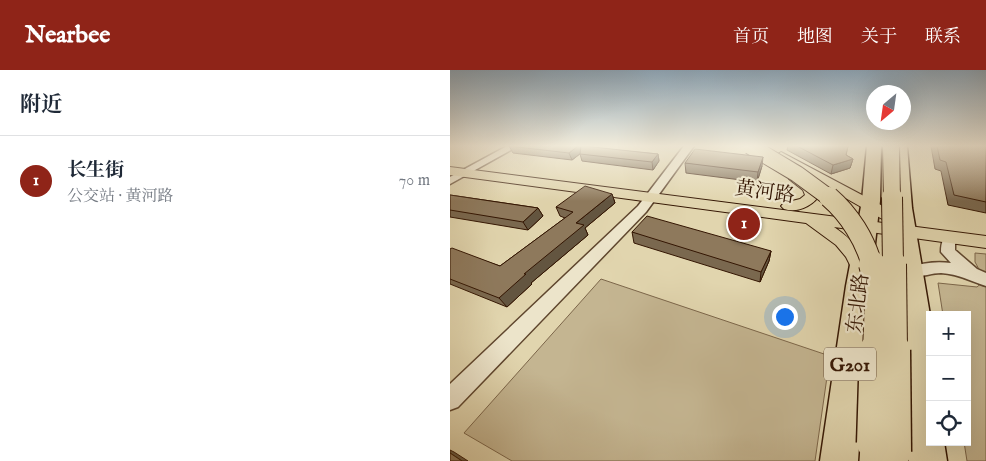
<!DOCTYPE html>
<html lang="zh">
<head>
<meta charset="utf-8">
<style>
  body { margin:0; font-family:"IM FELL English","Noto Serif SC",serif; background:#f6f6f7; color:#1f2937 }
  .controls { position:absolute; right:15px; bottom:15px; display:grid; overflow:hidden; border-radius:0px; box-shadow:0 5px 20px #0002 }
  .controls button { width:45px; height:45px; display:grid; place-items:center; padding:0; border:0; border-bottom:1px solid #e0e1e3; background:#fff; color:#1f2937; font:25px sans-serif }
  .compass { position:absolute; left:416px; top:15px; width:45px; height:45px; border-radius:50%; background:#fff; box-shadow:0 5px 20px #0002; rotate:209deg }
  .you { position:absolute; left:334px; top:246px; width:18px; height:18px; margin:-12px; border:4px solid #fff; border-radius:50%; background:#1a73e8; box-shadow:0 0 0 8px #1a73e833 }
  .badge { display:grid; place-items:center; width:32px; height:32px; border-radius:50%; background:#8f2418; color:#fff; font-size:16px; font-weight:700 }
  .pin { position:absolute; translate:-50% -50%; border:2px solid #fff; box-shadow:0 1px 5px #0006 }
  .list { margin:0; padding:0; list-style:none }
  h2 { display:flex; justify-content:space-between; align-items:center; height:65px; margin:0; padding:0 20px; font-size:21px }
  h2 small { font-size:16px; font-weight:400; color:#747a83 }
  .list li { display:grid; grid-template-columns:32px 1fr auto; gap:15px; align-items:center; box-sizing:border-box; height:90px; padding:0 20px; border-top:1px solid #e0e1e3 }
  .list b { display:block; font-size:19px; white-space:nowrap }
  .list p { margin:0; font-size:16px; white-space:nowrap; color:#747a83 }
  .list em { font-size:16px; font-style:normal; color:#747a83 }
  .icon { flex:none; width:28px; height:28px; fill:none; stroke:currentColor; stroke-width:2; stroke-linecap:round; stroke-linejoin:round }
  .map { position:relative; flex:none; width:536px; height:391px; overflow:hidden }
  header { display:flex; align-items:center; gap:30px; box-sizing:border-box; height:70px; padding:0 25px; background:#8f2418; color:#fff }
  header strong { font-size:24px }
  nav { display:flex; gap:28px; margin-inline-start:auto; font-size:18px }
  main { display:flex }
  aside { flex:1; background:#fff }
  .map>svg:first-child { display:block }
</style>
</head>
<body>
<header>
<strong>Nearbee</strong>
<nav><a>首页</a><a>地图</a><a>关于</a><a>联系</a></nav>
</header>
<main>
<aside>
<h2>附近<small></small></h2>
<ul class="list">
<li><span class="badge">1</span><div><b>长生街</b><p>公交站 · 黄河路</p></div><em>70 m</em></li>
</ul>
</aside>
<div class="map">
<svg width="536" height="391" viewBox="0 0 536 391">
  <rect width="100%" height="100%" fill="#e1d5ae"/>
  <filter id="stains"><feTurbulence type="fractalNoise" baseFrequency=".004" numOctaves="4"/><feColorMatrix values="0 0 0 0 .2 0 0 0 0 .09 0 0 0 0 .02 0 0 0 .5 -.17"/></filter>
  <radialGradient id="worn" r=".72"><stop offset=".6" stop-color="#630" stop-opacity="0"/><stop offset="1" stop-color="#630" stop-opacity=".3"/></radialGradient>
  <g fill="#c4b591" stroke="#7c664a">
    <path d="M525 183 536 184V391H517L514 372H517V245H493L488 213 527 217 535 210 525 192Z"/>
    <path d="M151 209 380 286 365 391H62L14 363Z"/>
  </g>
  <g fill="none" stroke-linecap="round" stroke-linejoin="round">
    <defs>
      <g id="minor">
        <path d="M57 76H68L0 114V107Z"/>
        <path d="M234 76H244L196 142 8 337 0 340V314L188 136Z"/>
        <path d="M504 164 509 165 511 168 505 174V180L527 199 536 203V216C520 211 509 204 491 203 480 203 467 209 457 206L454 202 457 198C472 193 485 191 501 193L491 182C491 171 493 167 504 164Z"/>
      </g>
      <g id="major">
        <path d="M331 82 459 150 461 154 459 156 536 166V178L384 157C401 168 411 181 420 198L418 203 411 205 404 203 396 187 386 175 356 153 0 105V97L441 154 327 89 325 86Z"/>
        <path d="M346 105 361 112 369 126C361 137 347 143 334 139L331 136 334 133 350 129 355 125 353 120 339 109Z"/>
      </g>
      <g id="highway">
        <path d="M417 76H431L430 131 420 216 408 391H370L396 216 412 131Z"/>
        <path d="M443 76H457L462 138 480 245V372H494L497 391H459L453 233 444 138Z"/>
      </g>
    </defs>
    <use href="#minor" stroke="#5f462e" stroke-width="3"/>
    <use href="#major" stroke="#341603" stroke-width="2"/>
    <use href="#highway" stroke="#341603" stroke-width="3"/>
    <use href="#minor" fill="#ece4ca" fill-rule="evenodd"/>
    <use href="#major" fill="#e1d5ae" fill-rule="evenodd"/>
    <use href="#highway" fill="#e1d5ae" fill-rule="evenodd"/>
    <defs>
      <g id="highway-bridge-far3">
        <path d="M300 76 347 104 381 129"/>
        <path d="M441 76 442 129"/>
      </g>
      <g id="highway-bridge-far2">
        <path d="M379 127C400 145 415 170 422 195"/>
        <path d="M442 127 443 195"/>
      </g>
      <g id="highway-bridge-far1">
        <path d="M422 194 429 222"/>
        <path d="M443 194 444 281"/>
        <path d="M426 281 429 207"/>
      </g>
      <g id="highway-bridge">
        <path d="M444 280 445 382"/>
        <path d="M423 373 426 280"/>
      </g>
    </defs>
    <use href="#highway-bridge-far3" stroke="#341603" stroke-width="18" stroke-linecap="butt"/>
    <use href="#highway-bridge-far2" stroke="#341603" stroke-width="22" stroke-linecap="butt"/>
    <use href="#highway-bridge-far1" stroke="#341603" stroke-width="28" stroke-linecap="butt"/>
    <use href="#highway-bridge" stroke="#341603" stroke-width="35" stroke-linecap="butt"/>
    <use href="#highway-bridge-far3" stroke="#e1d5ae" stroke-width="16"/>
    <use href="#highway-bridge-far2" stroke="#e1d5ae" stroke-width="20"/>
    <use href="#highway-bridge-far1" stroke="#e1d5ae" stroke-width="26"/>
    <use href="#highway-bridge" stroke="#e1d5ae" stroke-width="32"/>
  </g>
  <g fill="#7a684f" stroke="#341603">
    <path d="M59 76 131 77 208 84 209 91 203 100 132 91 130 84 122 90 63 83Z"/>
    <path d="M338 76H398L396 85 403 89 400 98 381 104 337 80Z"/>
    <path d="M481 76H536V143L498 135 491 101 485 99Z"/>
    <path d="M235 93 312 96 307 112 236 103Z"/>
    <path d="M162 124 165 133 135 158 138 165 81 213 82 214 57 237 0 214V179L50 196 115 148 110 146 106 137Z"/>
    <path d="M0 125 88 138 93 146 78 160 0 147Z"/>
    <path d="M182 162 321 181 319 191 310 212 184 173Z"/>
  </g>
  <g fill="#635540" stroke="#341603">
    <path d="M128 76H130L132 82 122 90 119 83Z"/>
    <path d="M208 84 209 91 203 100 202 92Z"/>
    <path d="M313 87 312 96 307 112 308 102Z"/>
    <path d="M403 89 400 98 381 104 383 95Z"/>
    <path d="M162 124 165 133 135 158 138 165 81 213 82 214 57 237 49 228 126 153Z"/>
    <path d="M88 138 93 146 78 160 73 152Z"/>
    <path d="M321 181 319 191 310 212 311 202Z"/>
    <path d="M0 380 4 382 18 391H12L0 383Z"/>
  </g>
  <g fill="#8e795c" stroke="#341603">
    <path d="M59 76H128L119 83Z"/>
    <path d="M131 76H134L208 84 202 92 130 84Z"/>
    <path d="M347 76H398L396 85 403 89 383 95Z"/>
    <path d="M487 76H536V132L504 125 496 92 490 90Z"/>
    <path d="M245 79 313 87 308 102 235 93Z"/>
    <path d="M135 116 162 124 126 153 134 155 74 204H76L49 228 0 209V179L2 178 50 196 123 142 106 137Z"/>
    <path d="M0 125 88 138 73 152 0 140Z"/>
    <path d="M197 146 321 181 311 202 182 162Z"/>
    <path d="M0 383 12 391H0Z"/>
  </g>
  <linearGradient id="sky" x2="0" y2="1"><stop stop-color="#8da7ba"/><stop offset="0.58" stop-color="#f2ecdb"/><stop offset="1" stop-color="#f2ecdb" stop-opacity="0"/></linearGradient>
  <rect width="536" height="131" fill="url(#sky)"/>
  <g text-anchor="middle" stroke-width="4.5" stroke-linejoin="round" paint-order="stroke">
    <rect fill="#ece4ca" stroke="#6b543f" stroke-width="1" x="374" y="277.5" width="52" height="33" rx="4"/>
    <g font-size="19" font-weight="bold" fill="#341603">
      <text x="400" y="301">G201</text>
    </g>
    <g font-size="20" fill="#341603" stroke="#ece4ca">
      <text transform="translate(315 121) rotate(8)" y="7">黄河路</text>
      <text transform="translate(407 233) rotate(-83)" y="7">东北路</text>
    </g>
  </g>
  <rect width="100%" height="100%" filter="url(#stains)"/>
  <rect width="100%" height="100%" fill="url(#worn)"/>
</svg>
<div class="controls">
<button>+</button>
<button>−</button>
<button><svg class="icon" aria-label="locate" viewBox="0 0 24 24"><circle cx="12" cy="12" r="6"/><path d="M12 2v4M12 18v4M2 12h4M18 12h4"/></svg></button>
</div>
<svg class="compass" viewBox="-18 -18 36 36"><path d="M0-13l5 13h-10z" fill="#e53935"/><path d="M0 13l5-13h-10z" fill="#747a83"/></svg>
<div class="you"></div>
<div class="pin badge" style="left:294px;top:154px">1</div>
</div>
</main>
</body>
</html>
